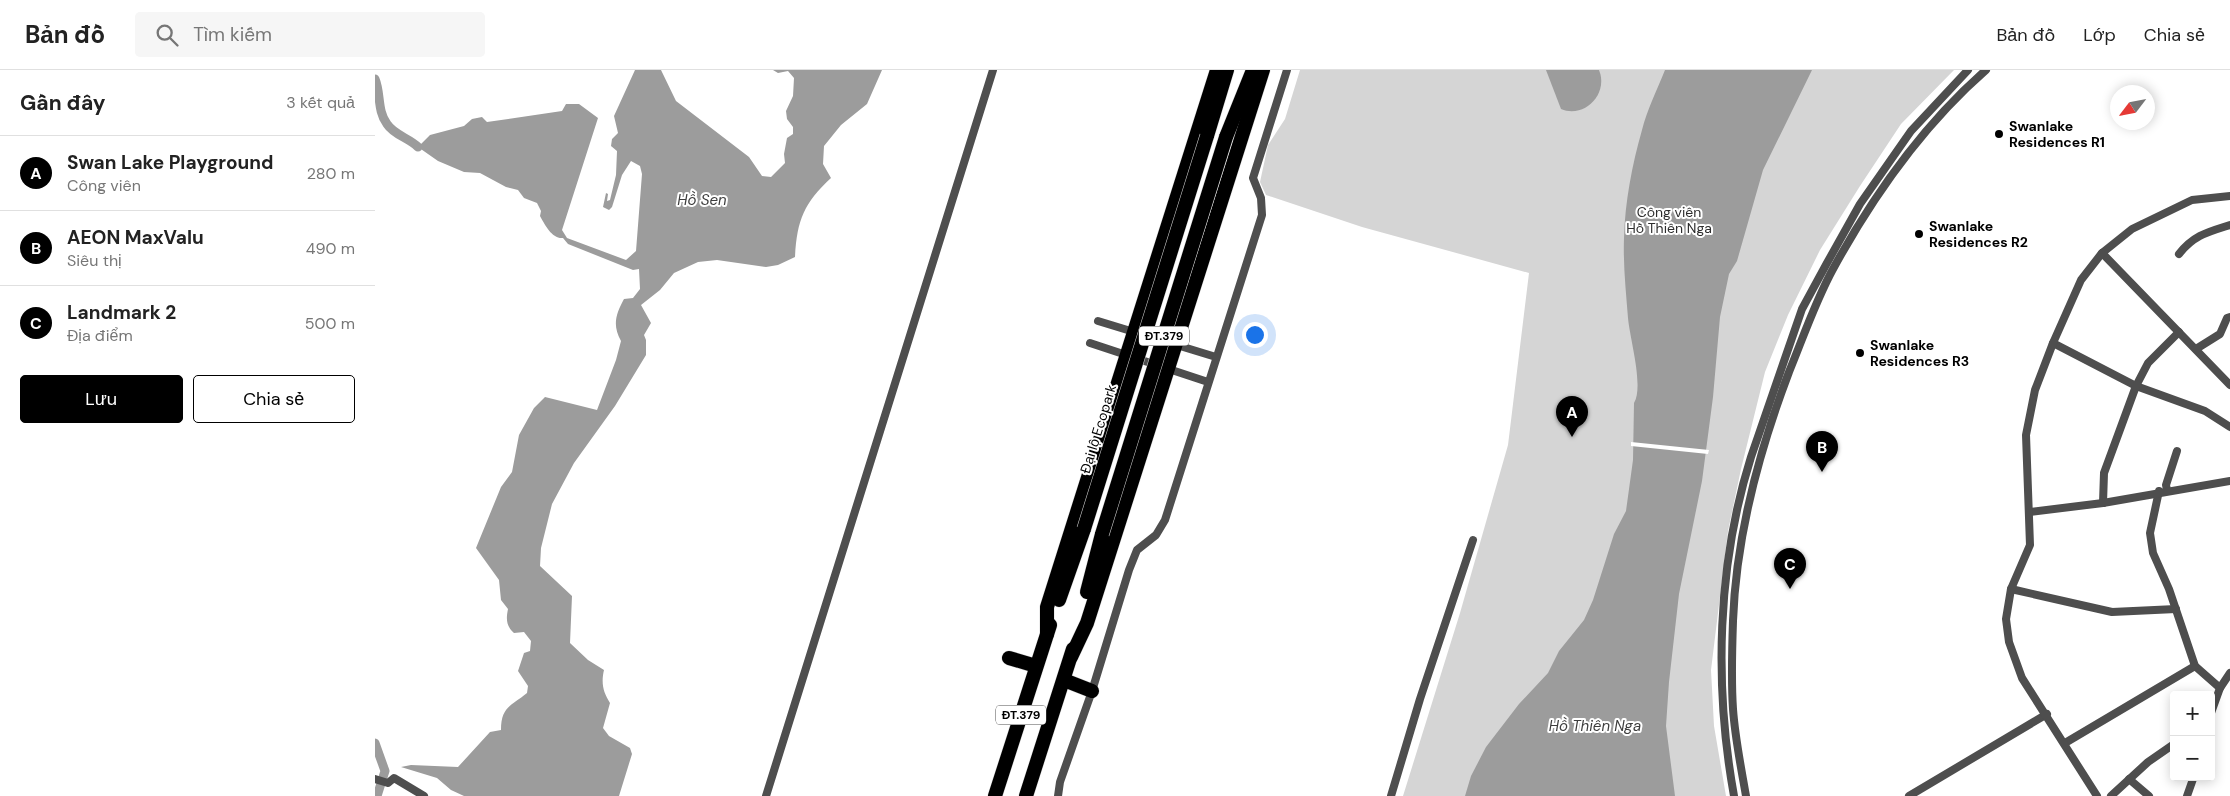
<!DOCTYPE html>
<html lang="vi">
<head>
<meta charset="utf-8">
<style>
  body { margin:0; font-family:"DM Sans",sans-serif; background:#f6f6f6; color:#222 }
  .controls { position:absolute; right:15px; bottom:15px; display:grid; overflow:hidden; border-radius:5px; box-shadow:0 2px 12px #0003 }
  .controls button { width:45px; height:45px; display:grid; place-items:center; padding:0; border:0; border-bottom:1px solid #e0e0e0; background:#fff; color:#222; font:25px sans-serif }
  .compass { position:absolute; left:1735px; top:15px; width:45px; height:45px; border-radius:50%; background:#fff; box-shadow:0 2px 12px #0003; rotate:238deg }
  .you { position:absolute; left:879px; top:264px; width:18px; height:18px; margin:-12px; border:4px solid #fff; border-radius:50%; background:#1a73e8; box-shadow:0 0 0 8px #1a73e833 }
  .badge { display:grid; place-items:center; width:32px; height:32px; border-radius:50%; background:#000; color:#fff; font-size:16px; font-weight:700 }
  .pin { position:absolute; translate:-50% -41px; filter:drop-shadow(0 1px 2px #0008) }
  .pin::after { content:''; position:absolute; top:26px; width:18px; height:15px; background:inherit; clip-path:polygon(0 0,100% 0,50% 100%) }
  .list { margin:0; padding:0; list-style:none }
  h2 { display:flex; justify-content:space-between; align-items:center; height:65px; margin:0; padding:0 20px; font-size:21px }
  h2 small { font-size:16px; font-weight:400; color:#767676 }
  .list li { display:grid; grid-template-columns:32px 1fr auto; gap:15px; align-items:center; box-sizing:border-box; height:75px; padding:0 20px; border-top:1px solid #e0e0e0 }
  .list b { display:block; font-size:19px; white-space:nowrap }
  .list p { margin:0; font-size:16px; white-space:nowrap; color:#767676 }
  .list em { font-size:16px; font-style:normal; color:#767676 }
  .actions { display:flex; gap:10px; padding:15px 20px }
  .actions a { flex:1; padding:11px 0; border:1px solid #000; border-radius:5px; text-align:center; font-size:18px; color:#000 }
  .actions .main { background:#000; color:#fff }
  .icon { flex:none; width:28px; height:28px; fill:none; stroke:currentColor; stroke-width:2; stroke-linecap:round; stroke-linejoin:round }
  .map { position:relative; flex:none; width:1855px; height:726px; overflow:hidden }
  header { display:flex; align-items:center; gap:30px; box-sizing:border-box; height:70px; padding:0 25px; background:#fff; border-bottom:1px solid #e0e0e0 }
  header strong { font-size:24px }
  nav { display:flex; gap:28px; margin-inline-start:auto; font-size:18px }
  .search { width:350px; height:45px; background:#f6f6f6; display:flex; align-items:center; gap:12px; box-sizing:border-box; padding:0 18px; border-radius:5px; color:#767676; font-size:19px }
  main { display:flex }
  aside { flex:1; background:#fff }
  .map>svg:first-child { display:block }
</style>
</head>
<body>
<header>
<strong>Bản đồ</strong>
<div class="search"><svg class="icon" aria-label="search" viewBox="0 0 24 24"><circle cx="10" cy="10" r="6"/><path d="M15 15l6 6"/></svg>Tìm kiếm</div>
<nav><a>Bản đồ</a><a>Lớp</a><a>Chia sẻ</a></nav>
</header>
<main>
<aside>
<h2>Gần đây<small>3 kết quả</small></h2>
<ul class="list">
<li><span class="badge">A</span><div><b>Swan Lake Playground</b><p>Công viên</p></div><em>280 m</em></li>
<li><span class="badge">B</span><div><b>AEON MaxValu</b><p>Siêu thị</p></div><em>490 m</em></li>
<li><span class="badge">C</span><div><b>Landmark 2</b><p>Địa điểm</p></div><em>500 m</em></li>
</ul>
<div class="actions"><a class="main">Lưu</a><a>Chia sẻ</a></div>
</aside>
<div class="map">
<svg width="1855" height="726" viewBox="0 0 1855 726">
  <rect width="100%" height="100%" fill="#fff"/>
  <path fill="#d5d5d5" d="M925 0H1579L1526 54 1485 116 1445 180 1413 245 1390 302 1366 399 1353 461 1336 600 1339 656 1351 726H1028L1085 543 1133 375 1154 203 987 157 891 125 885 112 893 75 910 49Z"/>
  <g fill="#9c9c9c">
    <path d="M260 0H286L301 31 374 87 387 106 396 107 410 93 409 84 412 68 418 64V57L412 49 411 41 418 26 419 8 413 1 403 3 398 0H507L492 34 466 55 449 76 448 94 456 108C429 133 422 150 420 187L403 195 391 197 342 190 323 192 299 203 285 220 266 235 276 253 269 265 271 270V285L240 336 199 393 177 434 166 478 165 496 197 526 195 573 213 590 229 600C226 613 228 622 235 633L228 658 234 666 255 678 257 684 244 726H89L76 720 62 708 26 697 36 695 83 697 115 662 126 660C126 637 136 636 152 623L153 616 143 601 149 583 155 581 156 571 149 562 139 563C131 556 131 549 133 539L126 530 124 510 101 478 126 417 137 402 144 365 159 338 170 327 222 340 241 290 246 271C237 255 241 244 249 229L258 228 265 219 264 199 258 200 193 174 188 168C177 169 170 155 165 146L166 141 162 133 149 128 143 120 131 117 105 103 89 102 63 91 43 77 55 65 89 56 97 49 107 47 112 52 187 41 191 34H204L223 48 187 160 192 168 251 190 261 181 267 104 265 96 256 91 247 105 237 137 234 140 228 137 231 123 233 124 232 131 235 130 241 105 242 81 236 76 237 69 243 63 239 46Z"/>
    <path d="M1171 0H1224C1234 24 1209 49 1186 39Z"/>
    <path d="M1290 0H1437L1388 100 1362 191 1354 204 1345 247 1338 327 1327 411 1304 524 1294 612 1291 656 1300 726H1090L1096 706 1111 677 1144 634 1173 603 1184 581 1209 550 1218 530 1239 464 1251 441 1258 390 1259 333C1269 316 1255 270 1253 248 1251 222 1248 195 1249 168 1250 132 1257 95 1267 60 1272 40 1282 20 1290 0Z"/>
  </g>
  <path fill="#fff" d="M1256 372 1334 380 1333 384 1256 376Z"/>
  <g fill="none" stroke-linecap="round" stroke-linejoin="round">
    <g stroke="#9c9c9c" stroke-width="9">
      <path d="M0 9C6 23 2 41 12 54 19 65 34 68 43 77"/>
      <path d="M0 673 10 701 2 726"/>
    </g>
    <defs>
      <g id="highway">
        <path d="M832 66 852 0"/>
        <path d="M851 67 878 0"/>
        <path d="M712 522 727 464"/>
        <path d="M684 530 709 459"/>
        <path d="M672 564V537L842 0"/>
        <path d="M696 587 712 553 888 0"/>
        <path d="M634 588 661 596"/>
        <path d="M689 610 717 621"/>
        <path d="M620 726 675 555"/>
        <path d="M651 726 698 579"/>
      </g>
    </defs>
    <use href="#highway" stroke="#dbdbdb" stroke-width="15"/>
    <g stroke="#4e4e4e" stroke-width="8">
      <path d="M1727 183 1855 315"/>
      <path d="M1804 184C1819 165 1833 162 1855 155"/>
      <path d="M723 251 841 287"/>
      <path d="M715 273 833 312"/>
      <path d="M1678 273 1761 316 1830 341 1855 357"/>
      <path d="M1821 279 1845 264 1852 248 1855 247"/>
      <path d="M1792 420 1791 415 1802 381"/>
      <path d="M1784 421 1775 463 1778 483 1794 519 1820 596 1845 618"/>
      <path d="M1728 433 1729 403 1761 316 1773 293 1804 262"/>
      <path d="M1655 442 1728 433 1855 411"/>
      <path d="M1636 519 1737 542 1801 539"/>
      <path d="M1836 643 1845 618 1855 603"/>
      <path d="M1690 673 1820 596"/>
      <path d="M0 709 13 713 19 708 49 726"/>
      <path d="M1754 709 1774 726"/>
      <path d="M391 726 618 0"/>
      <path d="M683 726 685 712 717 621 754 500 762 480 781 465 790 450 887 145 886 128 878 108 912 0"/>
      <path d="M1016 726 1045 629 1098 470"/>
      <path d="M1359 726C1339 615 1342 495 1376 387L1427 239 1452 193 1485 134 1536 61 1593 0"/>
      <path d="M1371 726C1366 697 1360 668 1358 639 1356 610 1357 580 1358 551 1361 466 1384 381 1414 302 1428 268 1440 232 1458 199 1498 126 1548 55 1611 0"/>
      <path d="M1534 726 1672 644"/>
      <path d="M1722 726 1647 608 1634 572 1631 549 1636 519 1655 475 1651 365 1660 320 1678 273 1706 210 1727 183 1757 159 1817 130 1855 126"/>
      <path d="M1736 726 1773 692 1799 674"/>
      <path d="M1812 726 1818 709"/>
    </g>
    <use href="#highway" stroke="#000" stroke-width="14"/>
    <defs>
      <g id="highway-bridge">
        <path d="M709 459 832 66"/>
        <path d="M727 464 851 67"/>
      </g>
    </defs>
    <use href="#highway-bridge" stroke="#dbdbdb" stroke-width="15" stroke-linecap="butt"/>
    <use href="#highway-bridge" stroke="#000" stroke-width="14"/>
  </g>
  <g fill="#000" stroke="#fff" stroke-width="2">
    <circle cx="1624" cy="64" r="5"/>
    <circle cx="1544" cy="164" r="5"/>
    <circle cx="1485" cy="283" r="5"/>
  </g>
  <g text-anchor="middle" stroke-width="4" stroke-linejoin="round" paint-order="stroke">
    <g fill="#fff" stroke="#4c4c4c" stroke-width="1">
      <rect x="764" y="256.5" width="50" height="19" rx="4"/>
      <rect x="621" y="635.5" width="50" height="19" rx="4"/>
    </g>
    <g font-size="12" font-weight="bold" fill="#000">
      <text x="789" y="270">ĐT.379</text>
      <text x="646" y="649">ĐT.379</text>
    </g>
    <g font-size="14" font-weight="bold" fill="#000" stroke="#fff" text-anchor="start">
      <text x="1634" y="61">Swanlake<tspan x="1634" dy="16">Residences R1</tspan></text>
      <text x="1554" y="161">Swanlake<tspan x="1554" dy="16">Residences R2</tspan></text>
      <text x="1495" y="280">Swanlake<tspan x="1495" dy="16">Residences R3</tspan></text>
    </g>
    <g font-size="14" fill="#2c2c2c" stroke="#fff">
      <text x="1294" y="147">Công viên<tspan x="1294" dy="16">Hồ Thiên Nga</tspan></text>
    </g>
    <g font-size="14" fill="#000" stroke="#fff">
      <text transform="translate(723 359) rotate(-73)" y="5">Đại lộ Ecopark</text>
    </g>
    <g font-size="15" font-style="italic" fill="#3d3d3d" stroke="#fff">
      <text x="327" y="135">Hồ Sen</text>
      <text x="1220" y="661">Hồ Thiên Nga</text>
    </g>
  </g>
</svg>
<div class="controls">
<button>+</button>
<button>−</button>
</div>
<svg class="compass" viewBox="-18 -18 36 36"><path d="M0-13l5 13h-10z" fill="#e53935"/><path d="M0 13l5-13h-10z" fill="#767676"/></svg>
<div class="you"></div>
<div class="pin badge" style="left:1197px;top:367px">A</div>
<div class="pin badge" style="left:1447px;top:402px">B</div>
<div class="pin badge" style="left:1415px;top:519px">C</div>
</div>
</main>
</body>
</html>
